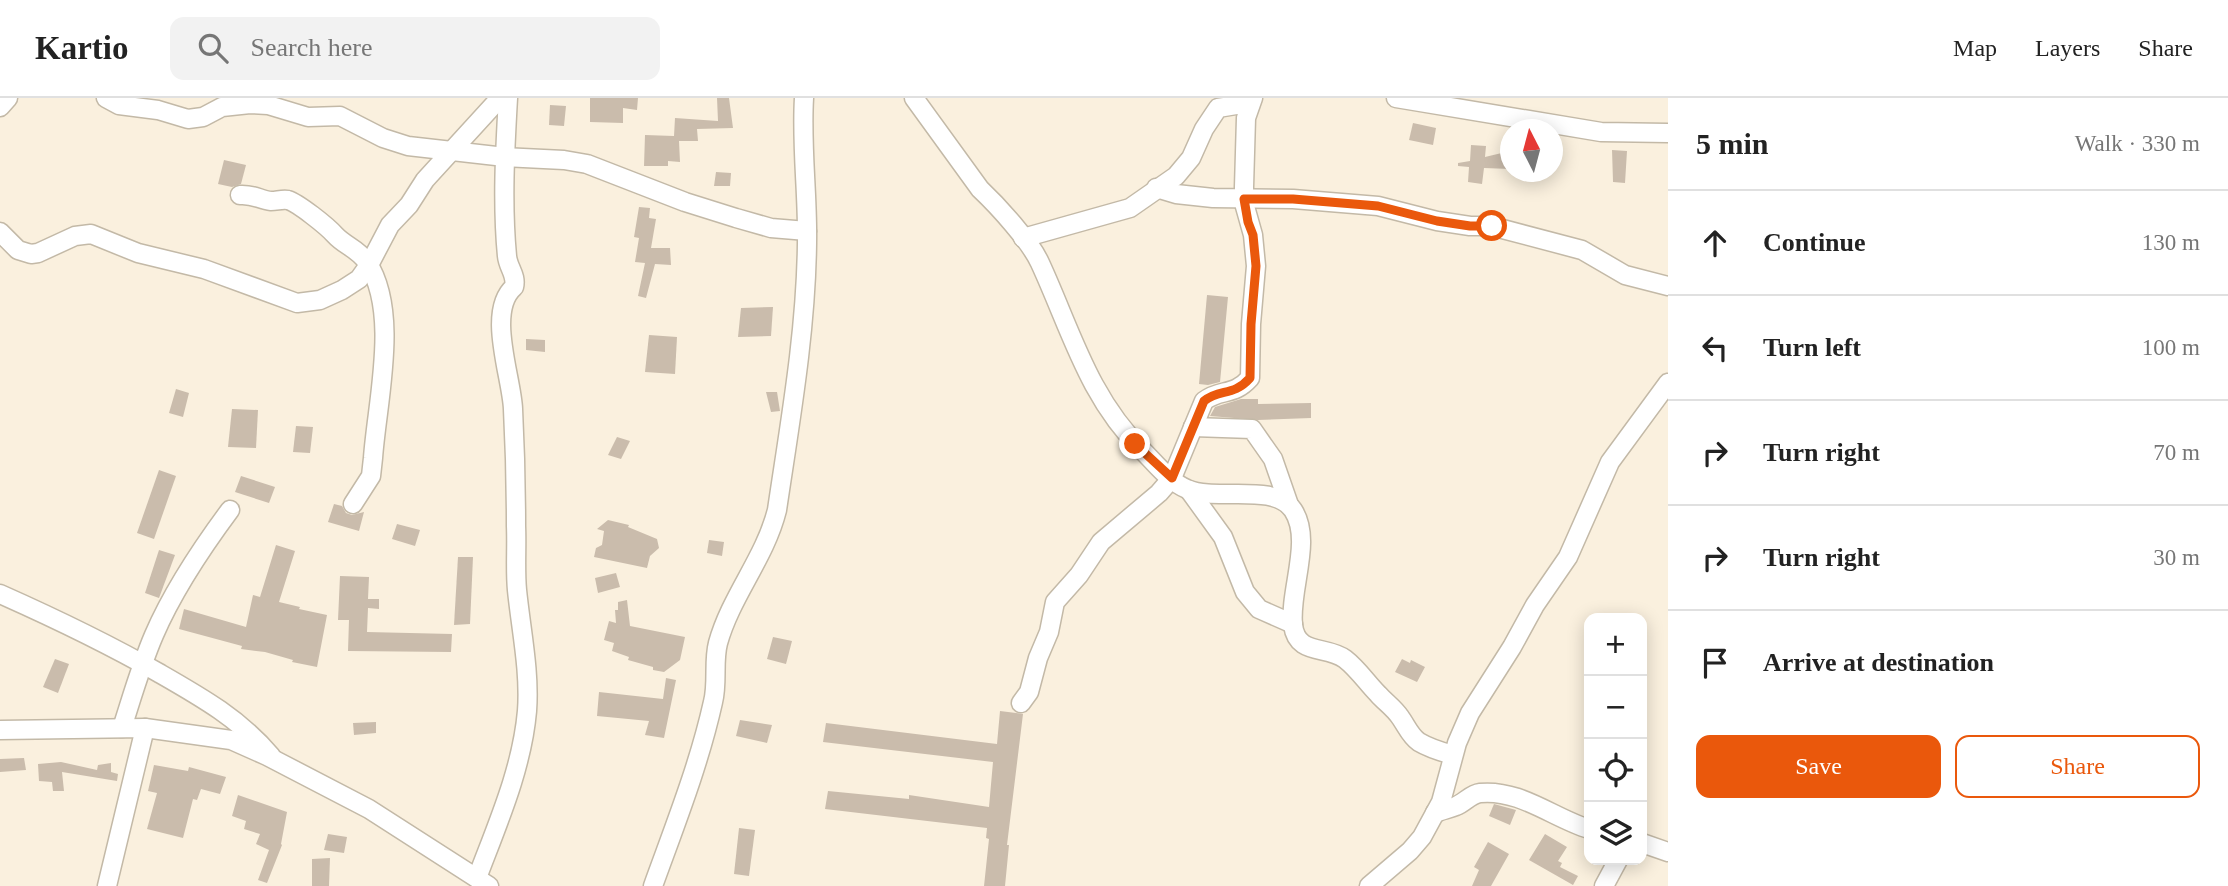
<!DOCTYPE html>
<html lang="en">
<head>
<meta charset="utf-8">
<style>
  body { margin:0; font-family:Georgia,serif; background:#f2f2f2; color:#222 }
  .controls { position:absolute; right:21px; bottom:21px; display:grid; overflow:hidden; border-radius:14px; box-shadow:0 4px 18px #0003 }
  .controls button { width:63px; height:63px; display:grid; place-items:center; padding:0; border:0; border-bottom:2px solid #e0e0e0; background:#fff; color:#222; font:35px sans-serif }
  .compass { position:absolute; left:1500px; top:21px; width:63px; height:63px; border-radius:50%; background:#fff; box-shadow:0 4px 18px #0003; rotate:354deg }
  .stop { position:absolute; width:21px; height:21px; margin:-16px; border:5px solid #ea580c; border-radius:50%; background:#fff }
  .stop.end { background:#ea580c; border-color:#fff; box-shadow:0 2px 7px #0008 }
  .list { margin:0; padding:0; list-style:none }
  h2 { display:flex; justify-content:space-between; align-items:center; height:91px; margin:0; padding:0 28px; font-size:30px }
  h2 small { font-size:23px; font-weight:400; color:#767676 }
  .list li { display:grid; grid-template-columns:46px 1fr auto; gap:21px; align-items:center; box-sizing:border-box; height:105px; padding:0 28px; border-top:2px solid #e0e0e0 }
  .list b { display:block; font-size:26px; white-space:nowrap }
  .list em { font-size:23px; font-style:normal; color:#767676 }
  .actions { display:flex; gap:14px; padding:21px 28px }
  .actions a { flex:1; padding:16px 0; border:2px solid #ea580c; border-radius:14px; text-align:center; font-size:24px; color:#ea580c }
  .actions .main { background:#ea580c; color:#fff }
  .icon { flex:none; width:38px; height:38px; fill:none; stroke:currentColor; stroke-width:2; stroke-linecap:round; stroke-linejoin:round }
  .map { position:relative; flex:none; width:1668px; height:788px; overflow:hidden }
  header { display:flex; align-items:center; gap:42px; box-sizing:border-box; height:98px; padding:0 35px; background:#fff; border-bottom:2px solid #e0e0e0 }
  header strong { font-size:33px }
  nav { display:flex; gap:38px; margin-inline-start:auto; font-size:24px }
  .search { width:490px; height:63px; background:#f2f2f2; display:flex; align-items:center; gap:18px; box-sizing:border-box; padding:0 24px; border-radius:14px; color:#767676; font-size:26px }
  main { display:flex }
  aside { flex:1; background:#fff }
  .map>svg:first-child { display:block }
</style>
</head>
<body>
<header>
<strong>Kartio</strong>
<div class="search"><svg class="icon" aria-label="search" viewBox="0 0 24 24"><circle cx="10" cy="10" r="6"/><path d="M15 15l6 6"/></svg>Search here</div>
<nav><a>Map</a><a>Layers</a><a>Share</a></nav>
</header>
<main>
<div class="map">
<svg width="1668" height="788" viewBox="0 0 1668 788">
  <rect width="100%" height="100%" fill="#faf0de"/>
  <g fill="#cabcac">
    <path d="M590 0H638L637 12 623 10V25L590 24Z"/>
    <path d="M717 0H729L733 30 697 31 698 43H679L680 64 668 63V68H644L645 37 674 38 675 20 718 23Z"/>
    <path d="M550 7 566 8 564 28 549 27Z"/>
    <path d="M1413 25 1436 30 1433 47 1409 42Z"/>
    <path d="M1471 47 1486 48 1485 59 1510 53V71L1484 70 1482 86 1468 84 1469 69 1458 68V65L1470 63Z"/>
    <path d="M1612 52 1627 53 1625 85 1613 84Z"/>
    <path d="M224 62 246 67 241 86 232 89 218 86Z"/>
    <path d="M716 74 731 75 730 88H714Z"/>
    <path d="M639 109 650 110 649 120 656 121 651 150H670L671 167 655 166 646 200 638 198 645 165 635 164 639 140 634 139Z"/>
    <path d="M1207 197 1228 199 1220 284 1208 287 1199 286Z"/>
    <path d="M773 209 771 238 738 239 741 210Z"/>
    <path d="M649 237 677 239 675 276 645 274Z"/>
    <path d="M526 241 545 242V254L526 252Z"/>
    <path d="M176 291 189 295 183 319 169 315Z"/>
    <path d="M766 294H777L780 313 771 314Z"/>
    <path d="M1241 301H1258V306L1311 305V320L1258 322 1210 318 1215 309Z"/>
    <path d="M232 311 258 312 256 350 228 349Z"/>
    <path d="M296 328 313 329 310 355 293 354Z"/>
    <path d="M617 339 630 343 621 361 608 357Z"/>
    <path d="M159 372 176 378 154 441 137 435Z"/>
    <path d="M241 378 275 389 269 405 235 394Z"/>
    <path d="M334 406 342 408 346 415 352 417 364 414 359 433 328 424Z"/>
    <path d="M608 422 629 427 628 429 657 441 659 450 650 458 647 470 594 459 596 450 602 447 604 433 597 431Z"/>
    <path d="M397 426 420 432 415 448 392 441Z"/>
    <path d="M709 442 724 444 722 458 707 455Z"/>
    <path d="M276 447 295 453 279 504 300 509 299 511 327 517 317 569 292 564 293 562 265 554 241 551 242 548 179 531 184 511 246 529 253 497 260 499Z"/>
    <path d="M159 452 175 457 159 500 145 495Z"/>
    <path d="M458 459H473L470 526 454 527Z"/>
    <path d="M616 475 620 489 598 495 595 480Z"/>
    <path d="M340 478 369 479 368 501H379V511L368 510 367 534 452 536 451 554 348 553 349 522H338Z"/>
    <path d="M627 502 630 528 685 539 680 562 664 574 653 572V569L628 562 629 559 612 553 614 545 604 542 609 523 616 525 615 512H618V504Z"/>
    <path d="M773 539 792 543 786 566 767 561Z"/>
    <path d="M55 561 69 566 58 595 43 589Z"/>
    <path d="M1402 561 1410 565 1411 562 1425 569 1417 584 1395 574Z"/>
    <path d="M666 580 676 582 664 640 645 637 649 623 597 618 599 594 663 601Z"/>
    <path d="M1000 613 1023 616 1007 747H1009L1005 788H984L989 741 986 740 987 730 825 711 828 693 909 701V697L989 709 993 664 823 644 826 625 997 646Z"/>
    <path d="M740 622 772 627 767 645 736 638Z"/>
    <path d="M376 624V635L354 637 353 625Z"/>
    <path d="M24 660 26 672 0 674V661Z"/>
    <path d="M61 664 97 672 98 667 111 665V674L118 676 117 683 62 674 64 693H53L52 684 39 683 38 666Z"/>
    <path d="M154 667 188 673 189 669 226 679 220 696 201 691 197 702 193 701 183 740 147 731 157 695 148 693Z"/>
    <path d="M238 697 287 714 281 746 282 747 267 785 258 782 269 752 256 746 260 736 244 731 246 723 232 718Z"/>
    <path d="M1494 706 1516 712 1510 727 1489 718Z"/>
    <path d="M739 730 755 732 749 778 734 776Z"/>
    <path d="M328 736 347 739 344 755 324 752Z"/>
    <path d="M1545 736 1567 749 1558 763 1562 765 1560 769 1578 778 1573 787 1529 762Z"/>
    <path d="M1488 744 1509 756 1491 788H1472L1479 772 1474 769Z"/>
    <path d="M330 760 329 788H312V761Z"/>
  </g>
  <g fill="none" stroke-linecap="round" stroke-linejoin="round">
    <defs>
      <g id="minor">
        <path d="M106 0 119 7 158 12 188 21 203 19 222 9 250 6 268 7 308 19 340 18 383 40 408 48 505 59 564 62 587 66 685 104 736 120 771 130 807 133"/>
        <path d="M914 0 980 91C998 108 1030 143 1040 165 1071 232 1088 299 1143 353 1156 366 1170 384 1187 391 1216 404 1274 384 1293 412 1313 442 1289 492 1293 527 1297 558 1326 547 1345 561 1358 571 1367 585 1378 596 1385 604 1394 610 1400 619 1406 627 1410 638 1419 644 1429 650 1442 654 1453 657"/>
        <path d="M1396 0 1601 34 1668 35"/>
        <path d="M0 9 8 0"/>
        <path d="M1156 90 1176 96 1213 100 1293 101 1378 108 1437 123 1470 128H1491L1582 152 1625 177 1668 188"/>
        <path d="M240 97C254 96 260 102 271 103 277 103 282 101 288 102 298 105 327 128 335 137 345 148 357 150 367 164 400 214 377 303 373 360L371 378 353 406"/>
        <path d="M0 134 18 152 31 156 38 155 75 138 91 136 138 155 204 171 297 205 320 202 342 192 359 181 369 167 390 127 409 107 425 82 500 0"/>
        <path d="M1023 140 1130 110 1176 78 1191 60 1204 31 1218 10 1236 7 1251 0"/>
        <path d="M1193 329 1252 331 1273 361 1289 407"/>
        <path d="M1189 392 1223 439 1245 494 1259 511 1293 526"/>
        <path d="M0 496C54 520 108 546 159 575 201 599 240 621 271 658"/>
        <path d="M1021 605 1029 594 1038 560 1049 534 1055 504 1079 477 1101 444 1159 395 1172 380 1204 303C1221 290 1233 299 1250 280L1251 226 1256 168 1253 137 1244 105V89L1246 20 1253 0"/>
        <path d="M122 630C132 599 141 567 154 537 173 493 201 451 230 412"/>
        <path d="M0 632 145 630 231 642 267 658 369 711 489 788"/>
        <path d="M1435 715C1442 712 1449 711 1456 708 1464 705 1471 696 1480 695 1520 691 1553 720 1589 731"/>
        <path d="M1642 745 1668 754"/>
        <path d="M477 780C497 727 522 671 527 613 530 573 521 532 517 492 515 471 517 449 516 428 516 389 515 350 513 311 512 280 486 213 514 189 517 177 508 170 507 158 502 106 505 52 508 0"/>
        <path d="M107 788 145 630"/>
        <path d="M653 788C675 727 699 667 713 604 718 584 713 564 718 545 731 498 765 460 777 412 790 324 806 235 807 145 808 97 801 49 804 0"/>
        <path d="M1369 788 1410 753 1422 739 1441 704 1457 645 1470 615 1512 549 1535 507 1568 459 1610 364 1668 285"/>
        <path d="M1604 788 1618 762"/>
      </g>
    </defs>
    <use href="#minor" stroke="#c3b9a7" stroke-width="21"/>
    <use href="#minor" stroke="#fff" stroke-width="18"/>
  </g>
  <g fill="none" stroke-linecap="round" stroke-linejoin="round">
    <path stroke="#ea580c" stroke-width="9" d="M1135 346 1172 380 1204 303C1220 290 1233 299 1250 280L1251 226 1256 168 1253 137 1248 124 1244 101H1293L1378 108 1437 123 1470 128H1492"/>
  </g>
</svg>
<div class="controls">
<button>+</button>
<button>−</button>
<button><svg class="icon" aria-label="locate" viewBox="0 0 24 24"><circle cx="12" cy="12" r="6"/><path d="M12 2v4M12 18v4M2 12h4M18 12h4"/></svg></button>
<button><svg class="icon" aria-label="layers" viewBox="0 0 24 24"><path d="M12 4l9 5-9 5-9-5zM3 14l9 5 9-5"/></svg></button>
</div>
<svg class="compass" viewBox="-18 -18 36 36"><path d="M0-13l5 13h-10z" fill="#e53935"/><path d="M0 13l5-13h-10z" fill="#767676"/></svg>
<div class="stop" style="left:1492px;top:128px"></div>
<div class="stop end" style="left:1135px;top:346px"></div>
</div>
<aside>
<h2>5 min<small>Walk · 330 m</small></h2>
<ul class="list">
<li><svg class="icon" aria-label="ahead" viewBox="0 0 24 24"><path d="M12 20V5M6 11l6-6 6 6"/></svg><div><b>Continue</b></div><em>130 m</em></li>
<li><svg class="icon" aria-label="left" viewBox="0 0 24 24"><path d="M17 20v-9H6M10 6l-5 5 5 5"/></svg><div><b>Turn left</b></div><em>100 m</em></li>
<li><svg class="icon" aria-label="right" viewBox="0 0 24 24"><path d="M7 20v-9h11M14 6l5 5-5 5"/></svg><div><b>Turn right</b></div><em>70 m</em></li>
<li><svg class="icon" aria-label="right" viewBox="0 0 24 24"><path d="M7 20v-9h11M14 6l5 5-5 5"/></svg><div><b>Turn right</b></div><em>30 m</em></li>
<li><svg class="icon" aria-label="arrive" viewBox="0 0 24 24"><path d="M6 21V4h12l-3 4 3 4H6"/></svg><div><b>Arrive at destination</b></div></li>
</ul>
<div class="actions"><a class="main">Save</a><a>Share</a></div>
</aside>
</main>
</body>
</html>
